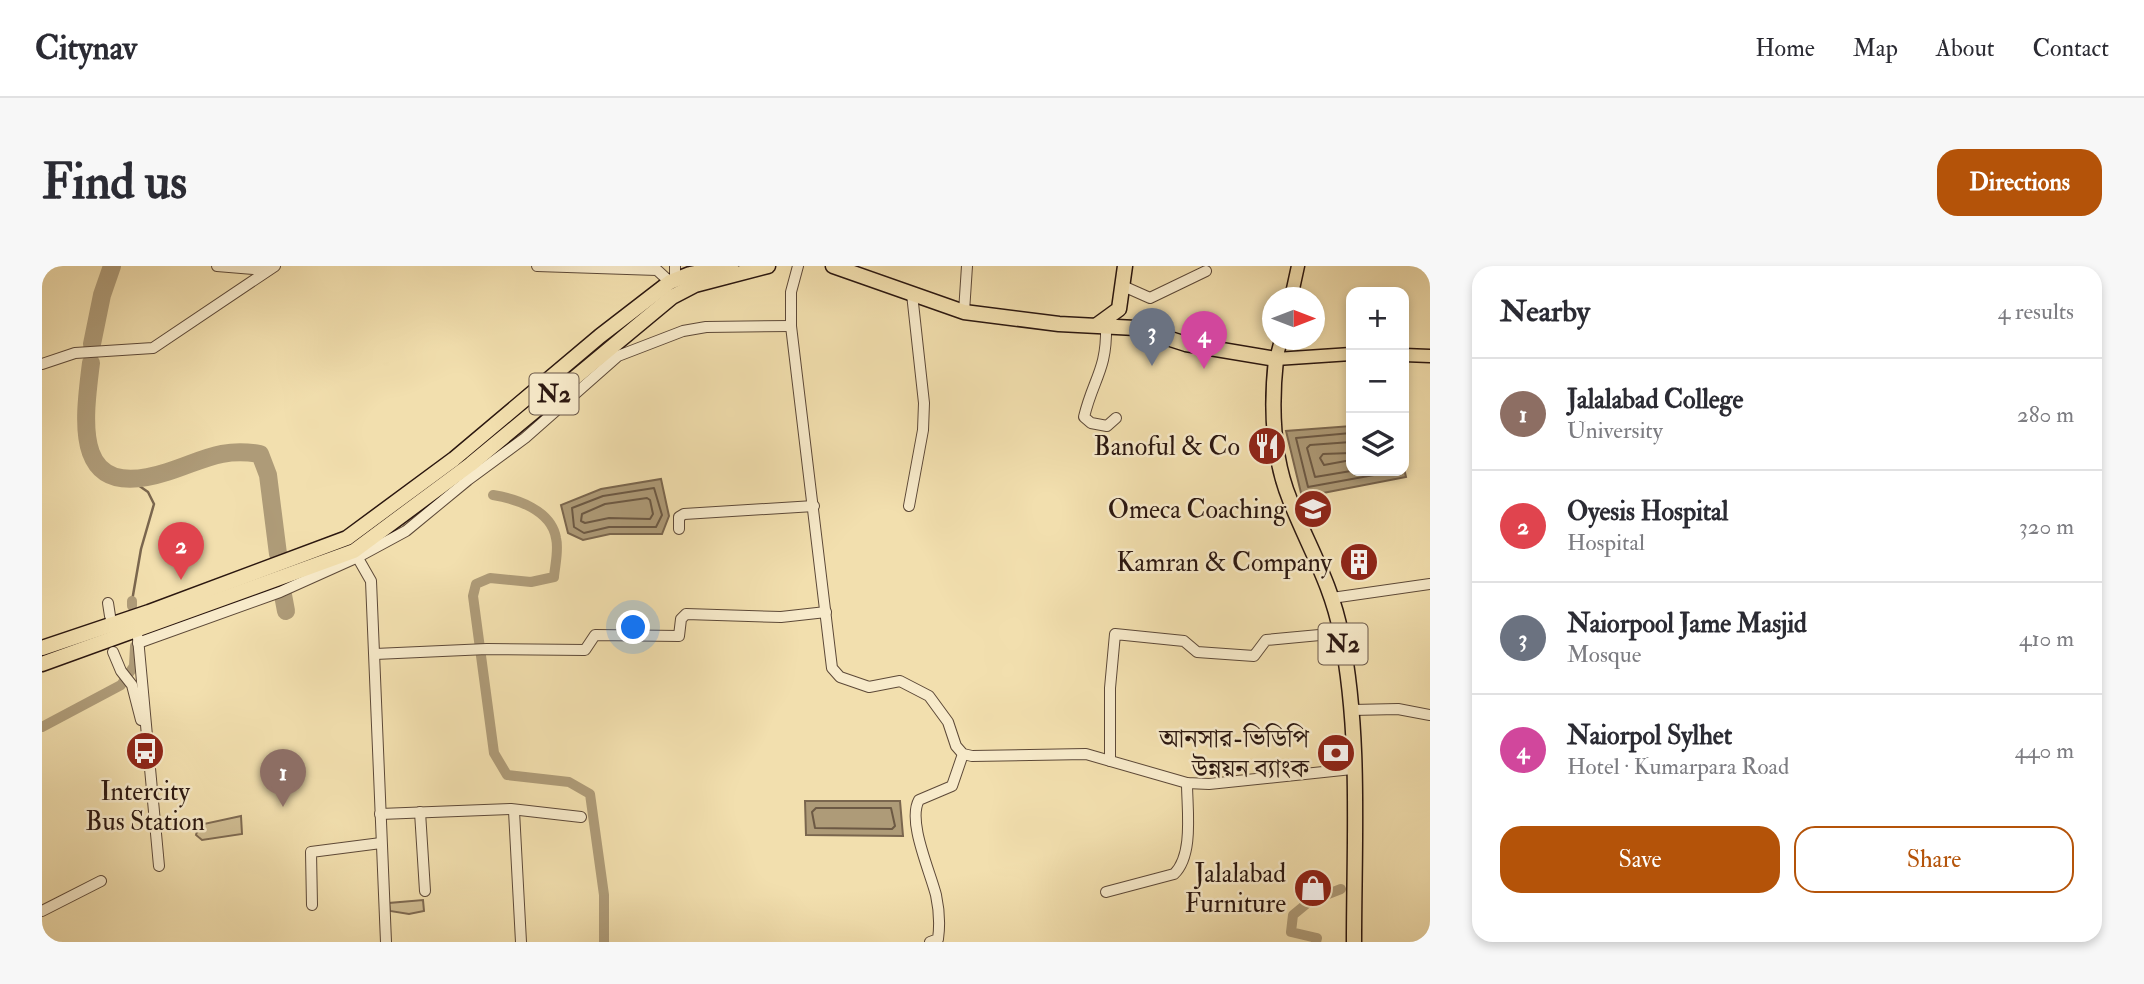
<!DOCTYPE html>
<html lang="en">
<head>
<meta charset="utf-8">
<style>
  body { margin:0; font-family:"IM FELL Double Pica","Noto Serif Bengali",serif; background:#f7f7f7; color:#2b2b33 }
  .controls { position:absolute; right:21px; top:21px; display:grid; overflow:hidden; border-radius:14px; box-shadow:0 4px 10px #0003 }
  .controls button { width:63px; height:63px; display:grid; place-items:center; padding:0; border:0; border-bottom:2px solid #e1e1e2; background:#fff; color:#2b2b33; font:35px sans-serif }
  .compass { position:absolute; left:1220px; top:21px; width:63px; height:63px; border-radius:50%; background:#fff; box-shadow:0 4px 10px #0003; rotate:90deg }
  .you { position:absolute; left:592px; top:362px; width:24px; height:24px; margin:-18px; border:5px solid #fff; border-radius:50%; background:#1a73e8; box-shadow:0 0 0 10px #1a73e833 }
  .badge { display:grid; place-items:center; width:46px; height:46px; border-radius:50%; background:#b45309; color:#fff; font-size:23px; font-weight:700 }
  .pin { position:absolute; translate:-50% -58px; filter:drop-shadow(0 2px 4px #0008) }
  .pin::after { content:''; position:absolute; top:37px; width:24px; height:21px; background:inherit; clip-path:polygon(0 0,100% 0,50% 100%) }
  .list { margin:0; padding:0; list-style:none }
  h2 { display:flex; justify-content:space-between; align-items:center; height:91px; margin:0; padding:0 28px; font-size:30px }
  h2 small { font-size:23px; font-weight:400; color:#7c7c81 }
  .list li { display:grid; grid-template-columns:46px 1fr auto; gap:21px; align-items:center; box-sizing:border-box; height:112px; padding:0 28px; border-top:2px solid #e1e1e2 }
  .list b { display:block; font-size:26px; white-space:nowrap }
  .list p { margin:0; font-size:23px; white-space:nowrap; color:#7c7c81 }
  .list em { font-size:23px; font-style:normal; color:#7c7c81 }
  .actions { display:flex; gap:14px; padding:21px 28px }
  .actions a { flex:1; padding:16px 0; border:2px solid #b45309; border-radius:21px; text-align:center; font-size:24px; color:#b45309 }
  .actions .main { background:#b45309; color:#fff }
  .icon { flex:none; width:38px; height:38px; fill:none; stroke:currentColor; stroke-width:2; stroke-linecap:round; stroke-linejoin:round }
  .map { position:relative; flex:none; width:1388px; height:676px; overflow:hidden; border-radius:21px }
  header { display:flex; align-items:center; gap:42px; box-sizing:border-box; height:98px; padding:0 35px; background:#fff; border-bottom:2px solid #e1e1e2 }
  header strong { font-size:33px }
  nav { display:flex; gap:38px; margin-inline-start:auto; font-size:24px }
  .intro { display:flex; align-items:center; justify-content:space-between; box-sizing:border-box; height:168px; padding:0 42px }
  h1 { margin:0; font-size:49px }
  .button { padding:18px 32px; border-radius:21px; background:#b45309; color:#fff; font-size:24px; font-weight:700 }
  main { display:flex; gap:42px; padding:0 42px }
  aside { flex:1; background:#fff; border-radius:21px; box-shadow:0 4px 10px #0003 }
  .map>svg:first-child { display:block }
</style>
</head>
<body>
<header>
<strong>Citynav</strong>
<nav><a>Home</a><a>Map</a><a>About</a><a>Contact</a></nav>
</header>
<div class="intro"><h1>Find us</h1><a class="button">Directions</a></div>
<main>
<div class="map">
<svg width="1388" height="676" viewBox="0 0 1388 676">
  <rect width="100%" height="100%" fill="#f2dfae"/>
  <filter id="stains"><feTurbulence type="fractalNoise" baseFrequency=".00286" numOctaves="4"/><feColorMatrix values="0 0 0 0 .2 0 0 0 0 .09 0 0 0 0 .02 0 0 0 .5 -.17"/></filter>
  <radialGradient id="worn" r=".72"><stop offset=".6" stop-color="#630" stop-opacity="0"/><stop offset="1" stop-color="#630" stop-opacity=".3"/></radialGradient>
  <g fill="#d0bd93" stroke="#7e6a52" stroke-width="2">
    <path d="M199 550 200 568 160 574 154 569 157 559Z"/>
    <path d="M381 634 382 645 367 648 348 645 347 637Z"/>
  </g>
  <g fill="#ae9b78" stroke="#7a664e" stroke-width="2">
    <path d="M1309 160V205H1362V202L1364 211 1260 231 1244 165Z"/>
    <path d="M619 213 627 250 620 268H568L541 274 526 267 519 239 559 223Z"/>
    <path d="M763 535H858L861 570 764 569Z"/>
  </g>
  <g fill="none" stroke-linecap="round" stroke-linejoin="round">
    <g stroke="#6c5944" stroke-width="2">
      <path d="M1309 167 1254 172 1266 221 1354 205"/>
      <path d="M1309 176 1268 179 1265 182 1273 211 1309 205"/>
      <path d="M1309 187 1281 188 1278 192 1282 199 1309 194"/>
      <path d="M612 222 620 249 614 261H567L542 267 532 261 530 242 561 230Z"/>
      <path d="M605 232 608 234 611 248 608 253 567 252 543 257 539 255 540 248 563 238Z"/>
      <path d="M774 542H849L853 560 850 563 773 562 770 546Z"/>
    </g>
    <path stroke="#7a664e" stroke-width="2.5" d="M86 212 106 226 112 238 99 283 90 335"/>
    <g stroke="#ae9b78" stroke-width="10">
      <path d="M451 229C475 233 509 244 514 272 517 284 513 299 512 311L489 316 448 312 434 318 431 330 452 487 465 509 527 516 548 528 562 629V676"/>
      <path d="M90 335V340"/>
      <path d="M0 461 79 419 92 400 93 380"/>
      <path d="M1274 676 1275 672 1249 666 1251 649 1268 635 1299 623"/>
    </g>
    <g stroke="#ae9b78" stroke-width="18">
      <path d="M50 78 60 29 70 0"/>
      <path d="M49 97C41 160 31 236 125 206 160 195 179 181 218 188L226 209 236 288"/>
      <path d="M241 329 244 345"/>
    </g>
    <defs>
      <g id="minor">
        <path d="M175 0 224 4"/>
        <path d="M495 0 615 4 628 16"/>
        <path d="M633 0V13"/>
        <path d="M756 0 749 26V60L790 402 798 411 827 421 858 415 887 430 906 456 914 480 921 488 930 490 1044 488 1145 517 1167 518 1310 503"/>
        <path d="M1081 20 1108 32 1164 5"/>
        <path d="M922 46 925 0"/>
        <path d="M1064 61C1065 104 1051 113 1042 151L1049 157 1065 160 1074 152"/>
        <path d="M0 98 33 87 111 82 233 0"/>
        <path d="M867 240 881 164 882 137 870 28"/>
        <path d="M637 263V251L642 248 772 240"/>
        <path d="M313 287 329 315 344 676"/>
        <path d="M1290 332 1388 318"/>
        <path d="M66 337 68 350"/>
        <path d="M96 372 117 600"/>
        <path d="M96 377 238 326 316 291 364 265 426 214 483 172 576 90 641 65 664 61 749 60"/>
        <path d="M71 386 79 405 90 419 99 454"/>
        <path d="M333 388 445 383 543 384 553 369 637 370 639 353 644 348 739 351 784 346"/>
        <path d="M1310 444 1356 443 1388 449"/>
        <path d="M1068 495V422L1073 368 1142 375 1155 386 1212 390 1224 374 1299 367"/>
        <path d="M472 545 479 676"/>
        <path d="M378 546 383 625"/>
        <path d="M338 548 469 543 539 551"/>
        <path d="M1064 626 1132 608C1152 589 1145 543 1145 517"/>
        <path d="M270 639 269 586 339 577"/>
        <path d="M0 645 59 615"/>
        <path d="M888 676 896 673C898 659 897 643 894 629 888 605 865 555 877 534L910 520 921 488"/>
      </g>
      <g id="major">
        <path d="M1249 32 1256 0"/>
        <path d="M1239 74 1234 93 1309 88"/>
        <path d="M1362 89 1388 90"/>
      </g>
      <g id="highway">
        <path d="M791 0 922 46 1017 58 1094 62 1144 78 1234 93C1229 139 1230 190 1248 234 1266 280 1290 319 1299 368 1319 468 1312 574 1312 676"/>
        <path d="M1055 59 1077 43 1083 0"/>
        <path d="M0 382 107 346 305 272 412 193 558 70 628 16 648 8 689 0"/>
        <path d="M0 398 312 285 429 198 630 31 653 19 726 0"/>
      </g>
    </defs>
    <use href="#minor" stroke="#5d4938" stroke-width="12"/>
    <use href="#major" stroke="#2b1710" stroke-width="15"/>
    <use href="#highway" stroke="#2b1710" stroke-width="17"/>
    <use href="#minor" stroke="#f7eaca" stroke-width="10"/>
    <use href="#major" stroke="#f2dfae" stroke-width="12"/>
    <use href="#highway" stroke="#f2dfae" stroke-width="14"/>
  </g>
  <defs>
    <symbol id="restaurant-disc" viewBox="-11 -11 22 22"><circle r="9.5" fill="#8f2418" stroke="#f7eaca"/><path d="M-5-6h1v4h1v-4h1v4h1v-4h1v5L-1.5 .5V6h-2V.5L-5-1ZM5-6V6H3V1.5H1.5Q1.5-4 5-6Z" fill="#fff"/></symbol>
    <symbol id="university-disc" viewBox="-11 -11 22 22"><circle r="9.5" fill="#8f2418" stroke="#f7eaca"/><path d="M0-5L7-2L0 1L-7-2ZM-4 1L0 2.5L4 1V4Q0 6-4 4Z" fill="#fff"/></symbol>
    <symbol id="building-disc" viewBox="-11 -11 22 22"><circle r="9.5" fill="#8f2418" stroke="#f7eaca"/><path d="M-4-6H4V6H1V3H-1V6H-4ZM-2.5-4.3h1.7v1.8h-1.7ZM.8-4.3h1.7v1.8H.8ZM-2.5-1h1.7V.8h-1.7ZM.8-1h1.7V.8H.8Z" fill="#fff"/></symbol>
    <symbol id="bus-disc" viewBox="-11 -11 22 22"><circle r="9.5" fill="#8f2418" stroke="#f7eaca"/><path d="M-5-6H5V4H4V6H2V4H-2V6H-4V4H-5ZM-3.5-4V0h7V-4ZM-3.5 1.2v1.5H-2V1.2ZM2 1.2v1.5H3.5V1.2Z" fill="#fff"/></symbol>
    <symbol id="bank-disc" viewBox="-11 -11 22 22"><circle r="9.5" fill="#8f2418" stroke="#f7eaca"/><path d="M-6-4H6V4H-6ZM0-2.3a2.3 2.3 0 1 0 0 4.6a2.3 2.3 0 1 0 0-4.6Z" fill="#fff"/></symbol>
    <symbol id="shop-disc" viewBox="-11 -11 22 22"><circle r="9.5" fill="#8f2418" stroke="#f7eaca"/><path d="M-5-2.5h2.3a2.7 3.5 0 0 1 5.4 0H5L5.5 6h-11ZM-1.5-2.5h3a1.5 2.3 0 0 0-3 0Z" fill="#fff"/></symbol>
  </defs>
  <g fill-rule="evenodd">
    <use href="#restaurant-disc" x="1203" y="158" width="44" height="44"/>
    <use href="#university-disc" x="1249" y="221" width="44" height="44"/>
    <use href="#building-disc" x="1295" y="274" width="44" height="44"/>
    <use href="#bus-disc" x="81" y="463" width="44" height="44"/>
    <use href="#bank-disc" x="1272" y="465" width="44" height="44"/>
    <use href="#shop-disc" x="1249" y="600" width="44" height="44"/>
  </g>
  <g text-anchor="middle" stroke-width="5" stroke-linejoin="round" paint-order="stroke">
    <g fill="#f7eaca" stroke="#685648" stroke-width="2">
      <rect x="487.5" y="107.5" width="49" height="41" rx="5"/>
      <rect x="1276.5" y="357.5" width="49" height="41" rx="5"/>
    </g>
    <g font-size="24" font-weight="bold" fill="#2b1710">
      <text x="512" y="136">N2</text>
      <text x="1301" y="386">N2</text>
    </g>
    <g font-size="26" fill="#2b1710" stroke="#f7eaca" text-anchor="end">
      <text x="1198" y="189">Banoful &amp; Co</text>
      <text x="1244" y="252">Omeca Coaching</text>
      <text x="1290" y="305">Kamran &amp; Company</text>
      <text x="1267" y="481">আনসার-ভিডিপি<tspan x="1267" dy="30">উন্নয়ন ব্যাংক</tspan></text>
      <text x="103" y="534" text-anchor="middle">Intercity<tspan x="103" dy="30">Bus Station</tspan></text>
      <text x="1244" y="616">Jalalabad<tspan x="1244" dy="30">Furniture</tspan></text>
    </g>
  </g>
  <rect width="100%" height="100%" filter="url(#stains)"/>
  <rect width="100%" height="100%" fill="url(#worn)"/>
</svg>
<div class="controls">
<button>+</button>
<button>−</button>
<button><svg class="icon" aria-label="layers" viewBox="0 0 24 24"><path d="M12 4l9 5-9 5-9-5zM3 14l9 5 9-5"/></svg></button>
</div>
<svg class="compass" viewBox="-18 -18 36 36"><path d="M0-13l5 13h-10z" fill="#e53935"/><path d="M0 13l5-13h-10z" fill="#7c7c81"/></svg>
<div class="you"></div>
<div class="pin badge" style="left:241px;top:541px;background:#8d6e63">1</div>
<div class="pin badge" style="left:139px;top:314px;background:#e0444e">2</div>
<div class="pin badge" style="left:1110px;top:100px;background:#6b7280">3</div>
<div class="pin badge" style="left:1162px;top:103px;background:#d1479c">4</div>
</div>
<aside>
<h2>Nearby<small>4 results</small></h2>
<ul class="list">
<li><span class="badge" style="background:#8d6e63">1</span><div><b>Jalalabad College</b><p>University</p></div><em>280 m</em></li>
<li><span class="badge" style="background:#e0444e">2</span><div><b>Oyesis Hospital</b><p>Hospital</p></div><em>320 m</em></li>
<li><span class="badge" style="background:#6b7280">3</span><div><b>Naiorpool Jame Masjid</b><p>Mosque</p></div><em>410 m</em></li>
<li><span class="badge" style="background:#d1479c">4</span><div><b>Naiorpol Sylhet</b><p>Hotel · Kumarpara Road</p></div><em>440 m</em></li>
</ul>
<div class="actions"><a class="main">Save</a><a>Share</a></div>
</aside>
</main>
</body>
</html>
